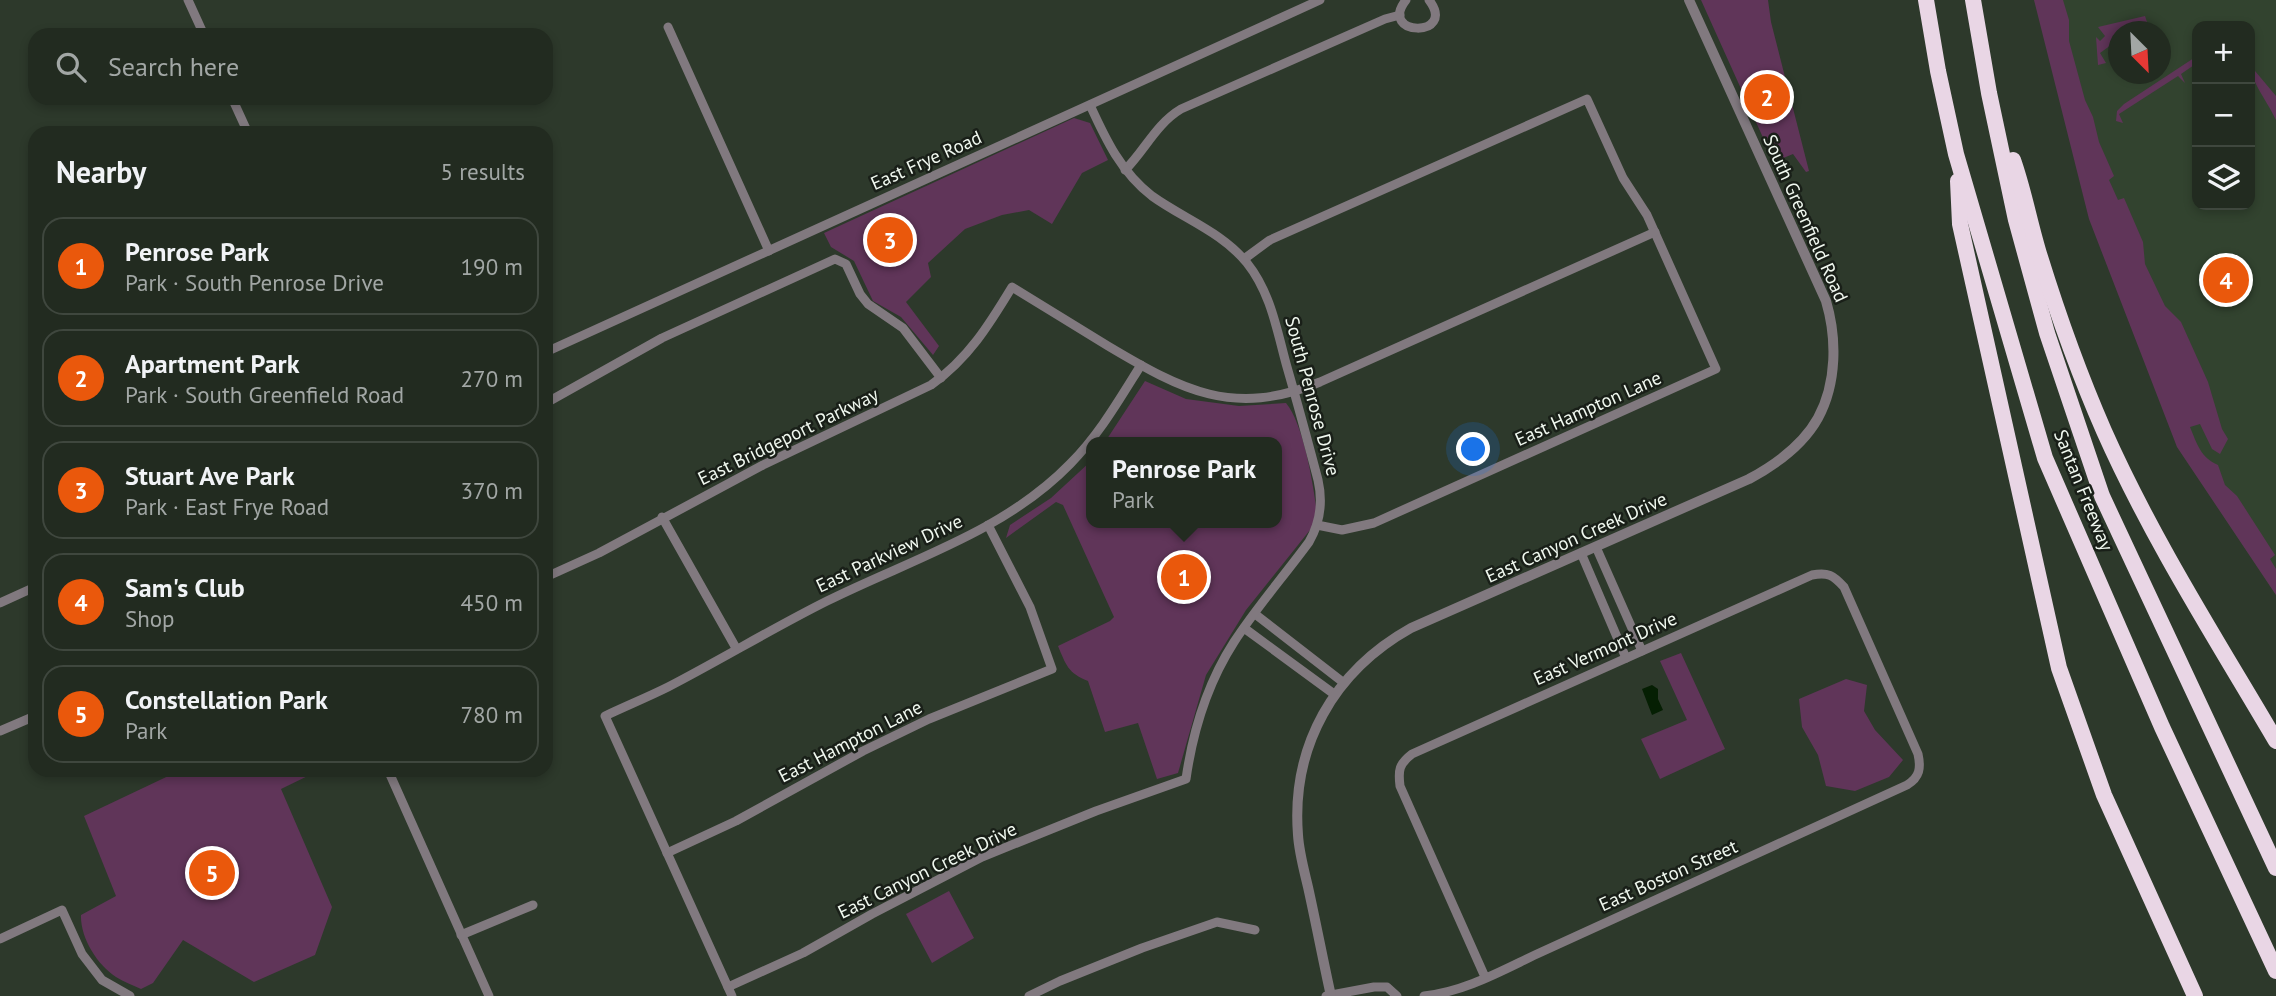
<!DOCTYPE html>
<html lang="en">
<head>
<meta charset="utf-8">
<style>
  body { margin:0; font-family:"PT Sans",sans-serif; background:#2e372d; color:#f1f3f6 }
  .controls { position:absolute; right:21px; top:21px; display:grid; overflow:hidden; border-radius:14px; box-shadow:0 4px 10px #0003 }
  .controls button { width:63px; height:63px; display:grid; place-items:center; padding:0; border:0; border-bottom:2px solid #3f473e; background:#222b20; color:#f1f3f6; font:35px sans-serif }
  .compass { position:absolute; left:2108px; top:21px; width:63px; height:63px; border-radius:50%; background:#222b20; box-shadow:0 4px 10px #0003; rotate:156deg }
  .you { position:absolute; left:1474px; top:450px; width:24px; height:24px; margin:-18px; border:5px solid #fff; border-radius:50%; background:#1a73e8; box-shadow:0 0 0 10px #1a73e833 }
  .badge { display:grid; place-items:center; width:46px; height:46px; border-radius:50%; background:#ea580c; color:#fff; font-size:23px; font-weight:700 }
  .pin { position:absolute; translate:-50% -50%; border:4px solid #fff; box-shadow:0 2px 7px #0006 }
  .popup { position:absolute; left:1086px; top:437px; width:196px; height:91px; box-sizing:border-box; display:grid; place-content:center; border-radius:14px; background:#222b20; filter:drop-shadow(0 2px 5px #0005); font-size:23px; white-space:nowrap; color:#a2a7a5 }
  .popup b { font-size:26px; color:#f1f3f6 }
  .popup::after { content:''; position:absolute; left:50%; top:100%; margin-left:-14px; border:14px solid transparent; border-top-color:#222b20 }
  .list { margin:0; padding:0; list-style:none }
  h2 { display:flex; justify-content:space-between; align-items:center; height:91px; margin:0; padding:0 28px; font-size:30px }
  h2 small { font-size:23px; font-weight:400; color:#a2a7a5 }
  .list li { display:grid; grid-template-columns:46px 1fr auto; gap:21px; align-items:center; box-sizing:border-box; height:98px; margin:0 14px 14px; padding:0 14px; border:2px solid #3f473e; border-radius:21px }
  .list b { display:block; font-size:26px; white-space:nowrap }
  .list p { margin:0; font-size:23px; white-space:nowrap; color:#a2a7a5 }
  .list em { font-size:23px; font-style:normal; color:#a2a7a5 }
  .icon { flex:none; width:38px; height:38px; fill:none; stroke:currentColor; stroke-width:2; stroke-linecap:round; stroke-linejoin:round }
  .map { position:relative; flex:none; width:2276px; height:996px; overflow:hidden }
  .search { position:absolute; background:#222b20; box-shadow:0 4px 10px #0003; left:28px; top:28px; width:525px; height:77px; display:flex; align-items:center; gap:18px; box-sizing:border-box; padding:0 24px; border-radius:21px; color:#a2a7a5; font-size:26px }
  .panel { position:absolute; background:#222b20; box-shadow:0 4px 10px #0003; left:28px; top:126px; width:525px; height:651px; border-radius:21px }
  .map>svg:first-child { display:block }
</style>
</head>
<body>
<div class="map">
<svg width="2276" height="996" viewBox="0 0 2276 996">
  <rect width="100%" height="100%" fill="#2d392b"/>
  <path fill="#32432f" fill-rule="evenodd" d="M2034 0H2276V595L2177 447ZM2197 26H2250V205H2197ZM2118 32H2160V74H2118Z"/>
  <g fill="#603559">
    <path d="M1701 0H1768L1771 22 1809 171 1806 172 1793 154 1774 162Z"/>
    <path d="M2034 0H2063L2069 20V41L2085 100 2093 117 2099 142 2114 176 2109 180 2118 200 2124 198 2143 242 2145 264 2165 306 2181 322 2208 382 2222 429 2228 439 2220 454 2212 449 2200 424 2190 427C2197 444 2201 458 2218 465L2225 485 2237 496 2275 555 2270 559 2276 569V595L2177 447 2089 219Z"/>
    <path d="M2145 16 2147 22 2137 24 2136 29 2132 31 2118 32V40L2100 53 2106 63 2098 65 2096 37 2100 41 2105 36 2098 27Z"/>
    <path d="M2197 56V63L2181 74 2185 83 2178 76 2119 114 2123 123 2116 121 2117 111 2124 104Z"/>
    <path d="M2250 65 2276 96V120C2269 104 2250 80 2250 65Z"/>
    <path d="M1074 118 1090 123 1108 160 1082 173 1052 224 1029 210 1002 215 965 229 928 263 931 277 906 302 939 346 933 355 901 317 873 301 854 261 831 247 824 233Z"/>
    <path d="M1145 381 1186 399 1239 406 1286 403C1305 426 1314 490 1318 520L1246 610 1206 675 1178 773 1157 779 1138 723 1105 732 1088 681C1068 673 1066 665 1058 646L1110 621 1114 617 1063 505 1056 502 1006 538 1010 525 1051 498 1091 461V523H1277V442H1105Z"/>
    <path d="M1681 653 1725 749 1660 779 1641 739 1687 720 1660 661Z"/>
    <path d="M1846 679 1867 685 1864 711 1875 730 1903 760 1889 777 1855 791 1826 786 1818 755 1802 727 1799 699Z"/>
    <path d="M181 770H320L281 789 332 907 315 955 254 982 183 940 153 983 141 989C133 985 124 982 116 977 97 965 80 937 81 915L116 896 84 816Z"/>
    <path d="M949 891 974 938 932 963 906 914Z"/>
  </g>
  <path fill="#051f03" d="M1652 685 1658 689V699L1663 710 1652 715 1642 689Z"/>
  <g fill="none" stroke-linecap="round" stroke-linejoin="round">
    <g stroke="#81797f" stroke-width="9">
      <path d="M188 0 204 35"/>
      <path d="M1406 0C1377 37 1458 38 1429 0"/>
      <path d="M668 27 769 251"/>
      <path d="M232 98 248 133"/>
      <path d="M1125 170C1145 150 1156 124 1181 109L1385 19 1400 15"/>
      <path d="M1244 259 1270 240 1587 99 1623 178 1647 215 1716 369 1374 523 1342 530 1317 525"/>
      <path d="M546 352 1320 0"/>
      <path d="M546 403 662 338 835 259 846 264 860 294 868 304 903 328 941 378"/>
      <path d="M662 517 736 648"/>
      <path d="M1596 547 1642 651"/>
      <path d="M1581 553 1626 658"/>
      <path d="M546 577 599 553 763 465 931 385C968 359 989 325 1012 287 1044 307 1076 326 1108 346 1182 390 1233 418 1320 382L1655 232"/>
      <path d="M0 603 35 587"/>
      <path d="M1255 614 1344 683"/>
      <path d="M1244 628 1334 694"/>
      <path d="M0 731 35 716"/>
      <path d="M388 770 489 996"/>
      <path d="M667 853 736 821 863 751 929 719 1052 669 1030 607 988 525"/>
      <path d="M461 935 533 905"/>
      <path d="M0 939 62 910 82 954 102 980 130 996"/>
      <path d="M728 987 803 953 872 914 982 857 1096 811 1186 779C1193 730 1207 684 1234 642 1256 608 1284 576 1309 542 1320 523 1323 502 1318 480 1308 442 1298 405 1287 367 1277 331 1271 293 1247 263 1222 232 1184 219 1152 196 1121 172 1106 140 1090 105"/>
      <path d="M732 996 605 716C626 706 648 697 668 687 722 659 773 628 827 601 909 560 1004 532 1070 464 1099 435 1119 400 1141 365"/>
      <path d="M1029 996 1060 981 1142 948 1217 922 1255 930"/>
      <path d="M1326 996 1374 987H1387L1397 996"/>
      <path d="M1424 996C1464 992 1501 971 1537 954L1907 785C1920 777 1921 768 1918 754L1844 587C1833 575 1828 572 1812 575L1412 754C1399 764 1398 770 1400 786L1485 977"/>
    </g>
    <path stroke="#81797f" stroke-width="10" d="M1331 996C1323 960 1316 923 1308 887 1304 870 1299 852 1298 835 1291 746 1334 671 1411 628L1749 479C1775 465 1803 445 1818 418 1837 383 1837 338 1826 301L1689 0"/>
    <g stroke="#e9d6e5" stroke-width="16">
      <path d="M1926 0 1938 71 1956 154 2045 458 2162 727 2276 971"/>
      <path d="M1973 0 1989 93 2016 220 2047 333 2102 496 2276 868"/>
      <path d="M2013 160C2024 191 2030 225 2040 257 2058 315 2079 374 2104 431 2152 539 2216 639 2276 741"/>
      <path d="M1958 181 1960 224 2059 668 2104 795 2195 996"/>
    </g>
  </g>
  <g text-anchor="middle" stroke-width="5" stroke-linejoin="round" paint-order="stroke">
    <g font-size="19" fill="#f0f8ef" stroke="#191f18">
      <text transform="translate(926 160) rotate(-24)" y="7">East Frye Road</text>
      <text transform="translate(1806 218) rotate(66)" y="7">South Greenfield Road</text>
      <text transform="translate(1313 396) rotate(75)" y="7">South Penrose Drive</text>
      <text transform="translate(1588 408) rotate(-24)" y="7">East Hampton Lane</text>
      <text transform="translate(788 436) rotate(-26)" y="7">East Bridgeport Parkway</text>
      <text transform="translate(2084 490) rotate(68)" y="7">Santan Freeway</text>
      <text transform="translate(1576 537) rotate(-24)" y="7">East Canyon Creek Drive</text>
      <text transform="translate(889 553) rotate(-25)" y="7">East Parkview Drive</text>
      <text transform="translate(1605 648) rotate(-24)" y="7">East Vermont Drive</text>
      <text transform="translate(850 741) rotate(-27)" y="7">East Hampton Lane</text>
      <text transform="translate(927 870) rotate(-26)" y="7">East Canyon Creek Drive</text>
      <text transform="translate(1668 875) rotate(-24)" y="7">East Boston Street</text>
    </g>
  </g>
</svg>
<div class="controls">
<button>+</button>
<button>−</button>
<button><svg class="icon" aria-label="layers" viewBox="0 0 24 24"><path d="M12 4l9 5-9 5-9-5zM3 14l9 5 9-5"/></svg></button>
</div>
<svg class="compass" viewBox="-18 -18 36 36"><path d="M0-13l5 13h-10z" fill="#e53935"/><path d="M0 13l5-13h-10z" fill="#a2a7a5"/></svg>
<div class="you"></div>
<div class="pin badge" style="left:1184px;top:577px">1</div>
<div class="popup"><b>Penrose Park</b>Park</div>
<div class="pin badge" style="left:1767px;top:97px">2</div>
<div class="pin badge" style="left:890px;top:240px">3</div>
<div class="pin badge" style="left:2226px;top:280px">4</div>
<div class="pin badge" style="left:212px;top:873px">5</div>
<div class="search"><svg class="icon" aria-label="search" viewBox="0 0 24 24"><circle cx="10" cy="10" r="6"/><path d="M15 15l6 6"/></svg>Search here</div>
<section class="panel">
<h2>Nearby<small>5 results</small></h2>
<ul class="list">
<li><span class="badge">1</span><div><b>Penrose Park</b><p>Park · South Penrose Drive</p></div><em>190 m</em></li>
<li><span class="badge">2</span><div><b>Apartment Park</b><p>Park · South Greenfield Road</p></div><em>270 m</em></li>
<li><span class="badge">3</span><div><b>Stuart Ave Park</b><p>Park · East Frye Road</p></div><em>370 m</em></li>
<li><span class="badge">4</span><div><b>Sam's Club</b><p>Shop</p></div><em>450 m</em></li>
<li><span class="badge">5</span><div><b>Constellation Park</b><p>Park</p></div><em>780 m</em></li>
</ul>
</section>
</div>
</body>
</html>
